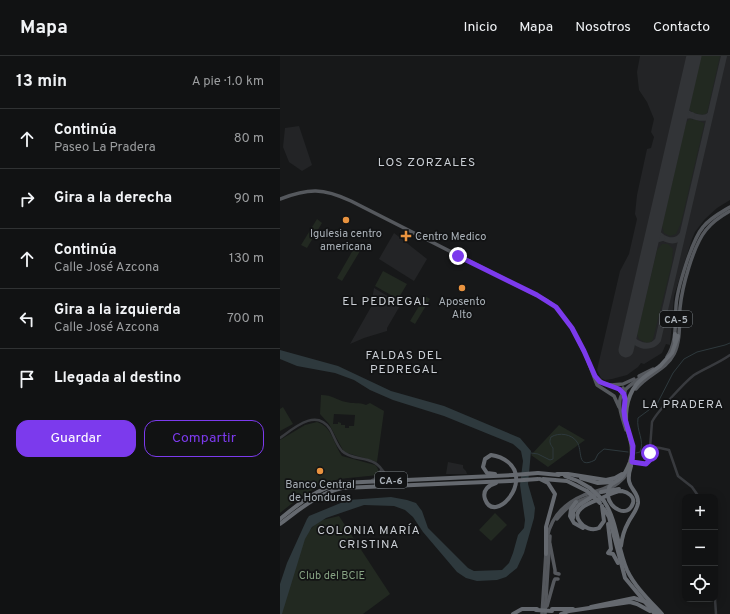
<!DOCTYPE html>
<html lang="es">
<head>
<meta charset="utf-8">
<style>
  body { margin:0; font-family:Overpass,sans-serif; background:#1e2021; color:#f1f3f6 }
  .controls { position:absolute; right:12px; bottom:12px; display:grid; overflow:hidden; border-radius:8px; box-shadow:0 2px 10px #0003 }
  .controls button { width:36px; height:36px; display:grid; place-items:center; padding:0; border:0; border-bottom:1px solid #303233; background:#111213; color:#f1f3f6; font:20px sans-serif }
  .stop { position:absolute; width:12px; height:12px; margin:-9px; border:3px solid #7c3aed; border-radius:50%; background:#fff }
  .stop.end { background:#7c3aed; border-color:#fff; box-shadow:0 1px 4px #0008 }
  .list { margin:0; padding:0; list-style:none }
  h2 { display:flex; justify-content:space-between; align-items:center; height:52px; margin:0; padding:0 16px; font-size:17px }
  h2 small { font-size:13px; font-weight:400; color:#9c9ea0 }
  .list li { display:grid; grid-template-columns:26px 1fr auto; gap:12px; align-items:center; box-sizing:border-box; height:60px; padding:0 16px; border-top:1px solid #303233 }
  .list b { display:block; font-size:15px; white-space:nowrap }
  .list p { margin:0; font-size:13px; white-space:nowrap; color:#9c9ea0 }
  .list em { font-size:13px; font-style:normal; color:#9c9ea0 }
  .actions { display:flex; gap:8px; padding:12px 16px }
  .actions a { flex:1; padding:9px 0; border:1px solid #7c3aed; border-radius:12px; text-align:center; font-size:14px; color:#7c3aed }
  .actions .main { background:#7c3aed; color:#fff }
  .icon { flex:none; width:22px; height:22px; fill:none; stroke:currentColor; stroke-width:2; stroke-linecap:round; stroke-linejoin:round }
  .map { position:relative; flex:none; width:450px; height:558px; overflow:hidden }
  header { display:flex; align-items:center; gap:24px; box-sizing:border-box; height:56px; padding:0 20px; background:#111213; border-bottom:1px solid #303233 }
  header strong { font-size:19px }
  nav { display:flex; gap:22px; margin-inline-start:auto; font-size:14px }
  main { display:flex }
  aside { flex:1; background:#111213 }
  .map>svg:first-child { display:block }
</style>
</head>
<body>
<header>
<strong>Mapa</strong>
<nav><a>Inicio</a><a>Mapa</a><a>Nosotros</a><a>Contacto</a></nav>
</header>
<main>
<aside>
<h2>13 min<small>A pie · 1.0 km</small></h2>
<ul class="list">
<li><svg class="icon" aria-label="ahead" viewBox="0 0 24 24"><path d="M12 20V5M6 11l6-6 6 6"/></svg><div><b>Continúa</b><p>Paseo La Pradera</p></div><em>80 m</em></li>
<li><svg class="icon" aria-label="right" viewBox="0 0 24 24"><path d="M7 20v-9h11M14 6l5 5-5 5"/></svg><div><b>Gira a la derecha</b></div><em>90 m</em></li>
<li><svg class="icon" aria-label="ahead" viewBox="0 0 24 24"><path d="M12 20V5M6 11l6-6 6 6"/></svg><div><b>Continúa</b><p>Calle José Azcona</p></div><em>130 m</em></li>
<li><svg class="icon" aria-label="left" viewBox="0 0 24 24"><path d="M17 20v-9H6M10 6l-5 5 5 5"/></svg><div><b>Gira a la izquierda</b><p>Calle José Azcona</p></div><em>700 m</em></li>
<li><svg class="icon" aria-label="arrive" viewBox="0 0 24 24"><path d="M6 21V4h12l-3 4 3 4H6"/></svg><div><b>Llegada al destino</b></div></li>
</ul>
<div class="actions"><a class="main">Guardar</a><a>Compartir</a></div>
</aside>
<div class="map">
<svg width="450" height="558" viewBox="0 0 450 558">
  <rect width="100%" height="100%" fill="#171819"/>
  <g fill="#232426">
    <path d="M360 0H450V144L437 152 425 163 415 176 412 183 394 240 390 289 386 288 382 297 364 308 361 307 358 311 347 319 332 323 325 324 321 322 317 314 340 215 349 198 357 163 355 158 357 139 367 93 371 92 374 81 371 76 374 63 367 46 359 34 357 16Z"/>
    <path d="M19 70 32 109 22 115 9 106 3 91 5 72Z"/>
    <path d="M114 177 147 203 134 225 99 203Z"/>
    <path d="M94 232 121 248 107 272V275L84 282 70 288 91 251Z"/>
    <path d="M168 406 183 409V412L186 415 187 418H166Z"/>
  </g>
  <g fill="#222921" fill-rule="evenodd">
    <path d="M421 0H440L427 57 423 59 413 57 409 53Z"/>
    <path d="M410 63 417 64 424 67V69L401 167 396 178 390 180 384 177 382 170 406 66Z"/>
    <path d="M37 163 42 167 27 192 21 189Z"/>
    <path d="M77 187 83 190 62 225 57 222Z"/>
    <path d="M382 188H388L393 193 392 207 373 283 371 286 366 287 359 283 357 278 377 194Z"/>
    <path d="M103 215 127 228 118 243 95 230Z"/>
    <path d="M145 240 150 243 135 268 130 265Z"/>
    <path d="M41 339C53 339 56 344 66 346 73 348 79 346 86 349L90 347 104 355 97 406 64 396 49 368 40 358ZM54 358 75 359 74 370H69V372H65V369H61V367L58 366V368H53Z"/>
    <path d="M3 351 13 368 0 375V353Z"/>
    <path d="M37 366C52 370 54 389 62 400L95 409 97 411 99 416 96 419C83 421 69 421 56 424 35 430 17 443 0 457V384L25 369Z"/>
    <path d="M279 369 305 384 268 411 251 399Z"/>
    <path d="M215 457 227 469 211 485 199 474Z"/>
    <path d="M59 460 110 538 83 558H0L24 481 38 465Z"/>
  </g>
  <path fill="#2e393d" d="M0 294 58 310 111 335 164 350 240 382 251 395 248 428 255 452 254 462 244 497 237 512 226 521 217 524 197 525 186 522 177 516 143 476 133 461 125 454 114 450 84 449 46 462 32 471 25 483 2 558H0V528L7 507 27 463 29 460 68 444 111 441 127 444 136 447 142 455 148 472 188 512 194 515 222 514 229 507 233 497 238 479 244 472 245 464 240 429 243 405 241 395 233 388 164 360 113 344 90 334 74 324 55 317 17 310 0 303Z"/>
  <g fill="none" stroke-linecap="round" stroke-linejoin="round">
    <g stroke="#2e393d" stroke-width="1">
      <path d="M251 397 258 398 270 404 273 403V392C270 388 269 386 271 381 279 376 292 378 297 386 303 394 296 414 315 404L318 398 324 393 348 396"/>
      <path d="M356 397 360 396C365 384 356 375 358 362L377 348 393 317 404 303 417 296 445 289 450 287"/>
    </g>
    <g stroke="#323437" stroke-width="6">
      <path d="M403 47C403 50 403 52 404 54 408 60 425 65 430 59"/>
      <path d="M398 66 404 60 412 59"/>
      <path d="M374 171C378 182 394 190 402 179"/>
      <path d="M370 189 375 184 382 182"/>
      <path d="M350 276C351 289 370 295 378 284L444 0"/>
    </g>
    <path stroke="#323437" stroke-width="15" d="M346 294 414 0"/>
    <g stroke="#383a3e" stroke-width="2.5">
      <path d="M0 382C14 372 36 352 50 373 54 380 56 388 62 395 70 403 83 401 93 406 102 409 102 419 114 423"/>
      <path d="M371 391 380 392 389 394 398 420 412 431 419 441"/>
      <path d="M352 406 363 408 369 405 372 366C376 357 405 326 414 319 425 312 439 307 450 299"/>
      <path d="M92 424 98 421 101 414"/>
      <path d="M435 543 436 558"/>
    </g>
    <g stroke="#55585d" stroke-width="3.5">
      <path d="M0 143C29 132 43 132 71 145L266 244 276 251 292 272 306 300 317 329 334 340 339 351"/>
      <path d="M387 301C397 286 395 267 396 250 397 233 412 184 423 171 430 162 440 157 450 151"/>
      <path d="M314 319 323 327 332 330"/>
      <path d="M359 320 373 313"/>
      <path d="M331 329 343 328 354 323"/>
      <path d="M356 333C366 319 386 314 394 298 401 284 399 267 400 252 402 231 413 190 426 174 433 165 441 160 450 155"/>
      <path d="M345 364V341"/>
      <path d="M346 374C336 343 335 339 363 320"/>
      <path d="M277 463C282 457 286 452 293 448 316 435 347 435 353 402"/>
      <path d="M267 482C271 461 285 447 304 439 313 436 323 434 331 429"/>
      <path d="M270 488 275 514V517L279 518"/>
      <path d="M267 550 274 525 275 523H278"/>
      <path d="M262 558 266 496"/>
      <path d="M265 558 270 480"/>
    </g>
    <g stroke="#65696f" stroke-width="4">
      <path d="M395 278V286"/>
      <path d="M380 310 392 297 398 280"/>
      <path d="M258 417 279 419"/>
      <path d="M215 418 207 417 203 411 205 403 211 399C218 400 223 402 228 406 253 426 214 469 205 443 202 434 209 429 216 427"/>
      <path d="M277 418H288L326 424 335 422 342 418"/>
      <path d="M285 420 298 425 310 432"/>
      <path d="M301 422 318 427 333 426"/>
      <path d="M260 423 268 427 275 438 266 471V498"/>
      <path d="M263 423 287 425 307 435"/>
      <path d="M321 436 339 433"/>
      <path d="M324 445C338 467 337 491 347 514 355 531 370 545 382 558"/>
      <path d="M296 446 291 453 290 460 294 467 303 472"/>
      <path d="M322 450 324 465 319 472C312 475 304 472 300 466 289 453 313 446 322 442 328 439 335 435 342 435 348 436 355 441 353 447 348 463 329 452 328 440"/>
      <path d="M324 453 329 461 345 522 375 558"/>
      <path d="M293 462V456L299 449 315 439"/>
      <path d="M0 463C21 446 35 434 61 427L233 419"/>
      <path d="M0 468C20 453 37 438 62 432L230 425"/>
      <path d="M328 468 331 493 328 497 333 498 338 507"/>
      <path d="M341 490C342 482 344 474 348 467 351 460 357 455 358 447 359 432 343 434 351 410"/>
      <path d="M272 553H293"/>
      <path d="M233 558 242 553H257"/>
      <path d="M281 558 289 555 350 546 357 548 370 555"/>
    </g>
    <g stroke="#55585d" stroke-width="3.5">
      <path d="M335 331 341 335 345 341"/>
      <path d="M343 332 345 336"/>
    </g>
    <g stroke="#65696f" stroke-width="4">
      <path d="M233 419 258 417"/>
      <path d="M230 425 258 423"/>
      <path d="M310 432 324 445"/>
      <path d="M307 435 320 447"/>
      <path d="M328 440C328 426 333 429 341 422 345 418 348 411 350 406 354 395 351 386 348 376 344 361 346 342 356 329 362 321 372 316 380 310"/>
      <path d="M311 551 354 542 366 546 379 558"/>
      <path d="M256 554 272 555"/>
    </g>
  </g>
  <g fill="none" stroke-linecap="round" stroke-linejoin="round">
    <path stroke="#7c3aed" stroke-width="5" d="M178 200 257 239 276 251 292 272 304 295 315 320 320 326 339 333 344 338 345 344 344 355 345 363 353 390 352 406 366 408 370 404V397"/>
  </g>
  <g fill="#e9933f" stroke="#121314" stroke-width="1.5">
    <circle cx="66" cy="164" r="4"/>
    <path d="M124 174h4v4h4v4h-4v4h-4v-4h-4v-4h4z"/>
    <circle cx="182" cy="232" r="4"/>
    <circle cx="40" cy="415" r="4"/>
  </g>
  <g text-anchor="middle" stroke-width="3.5" stroke-linejoin="round" paint-order="stroke">
    <g fill="#121314" stroke="#7c8287" stroke-width="1">
      <rect x="380" y="255" width="32" height="16" rx="3"/>
      <rect x="95" y="416" width="32" height="16" rx="3"/>
    </g>
    <g font-size="10" font-weight="bold" fill="#aab1b8">
      <text x="396" y="267">CA-5</text>
      <text x="111" y="428">CA-6</text>
    </g>
    <g font-size="11" fill="#aab1b8" stroke="#121314">
      <text x="66" y="181">Igulesia centro<tspan x="66" dy="13">americana</tspan></text>
      <text x="135" y="184" text-anchor="start">Centro Medico</text>
      <text x="182" y="249">Aposento<tspan x="182" dy="13">Alto</tspan></text>
      <text x="40" y="432">Banco Central<tspan x="40" dy="13">de Honduras</tspan></text>
    </g>
    <g font-size="11" fill="#86a282" stroke="#121314">
      <text x="52" y="523">Club del BCIE</text>
    </g>
    <g font-size="12" letter-spacing="1" fill="#cbcfd5" stroke="#121314">
      <text x="147" y="110">LOS ZORZALES</text>
      <text x="106" y="249">EL PEDREGAL</text>
      <text x="124" y="303">FALDAS DEL<tspan x="124" dy="14">PEDREGAL</tspan></text>
      <text x="403" y="352">LA PRADERA</text>
      <text x="89" y="478">COLONIA MARÍA<tspan x="89" dy="14">CRISTINA</tspan></text>
    </g>
  </g>
</svg>
<div class="controls">
<button>+</button>
<button>−</button>
<button><svg class="icon" aria-label="locate" viewBox="0 0 24 24"><circle cx="12" cy="12" r="6"/><path d="M12 2v4M12 18v4M2 12h4M18 12h4"/></svg></button>
</div>
<div class="stop" style="left:370px;top:397px"></div>
<div class="stop end" style="left:178px;top:200px"></div>
</div>
</main>
</body>
</html>
